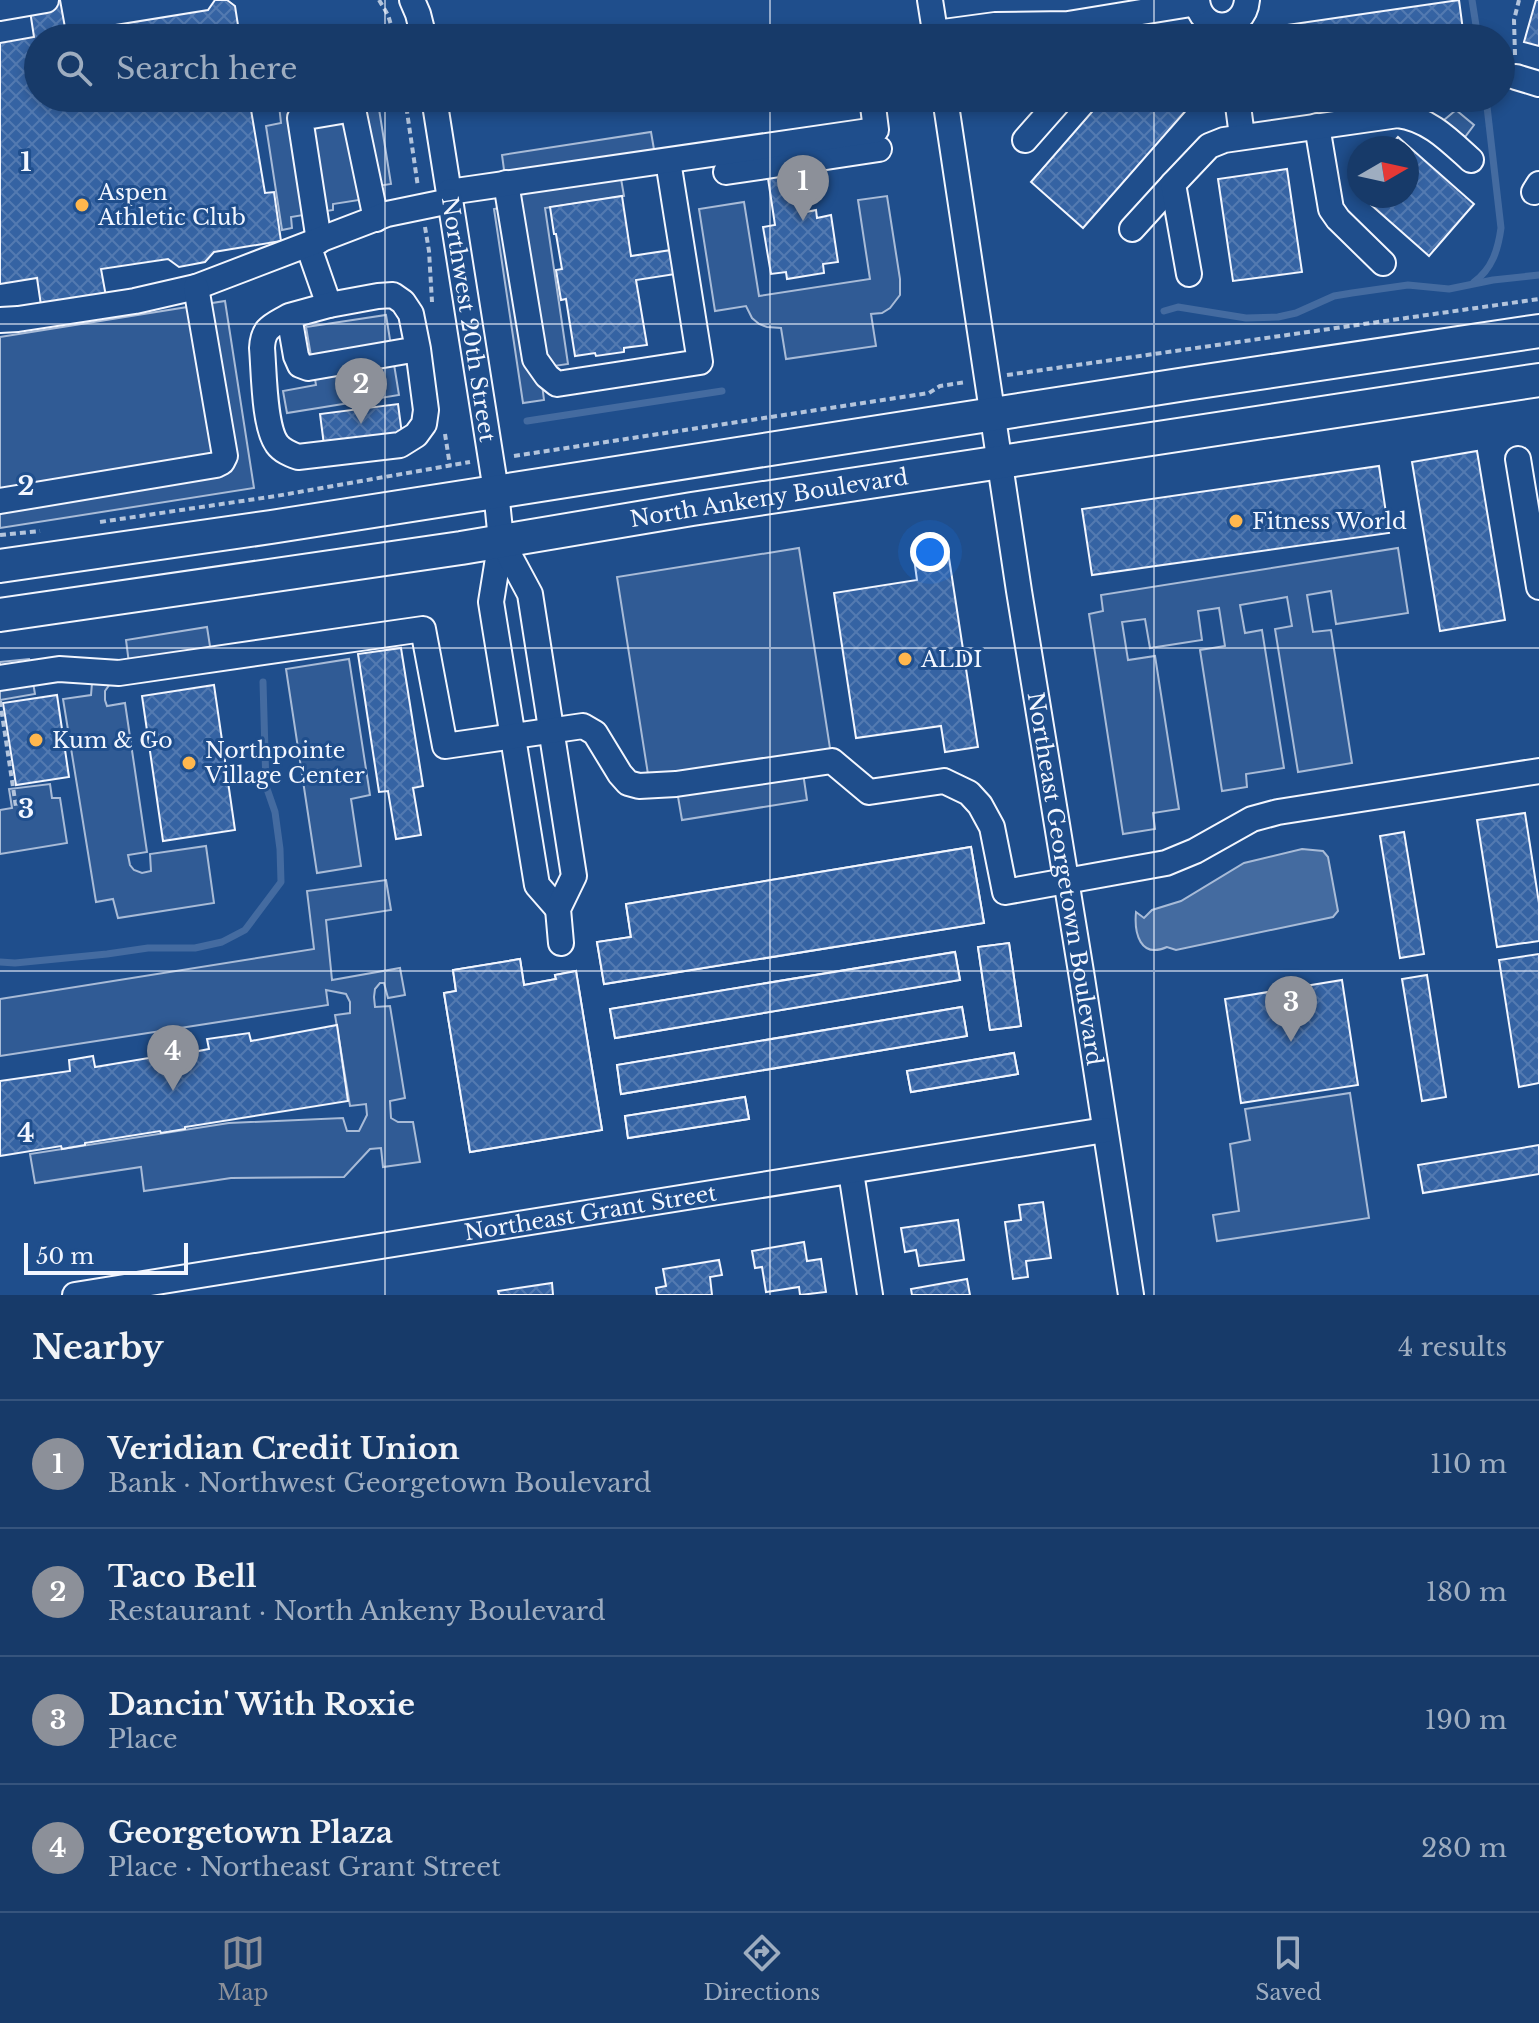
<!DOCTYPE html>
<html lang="en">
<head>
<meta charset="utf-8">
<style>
  body { margin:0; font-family:"Libre Baskerville",serif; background:#244571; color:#f1f3f6 }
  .compass { position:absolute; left:1347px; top:136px; width:72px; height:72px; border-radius:50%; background:#173a69; box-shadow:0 4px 12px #0003; rotate:81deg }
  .scale { position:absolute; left:24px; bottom:20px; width:164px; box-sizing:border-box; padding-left:8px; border:4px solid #f2f6ff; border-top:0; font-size:22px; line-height:28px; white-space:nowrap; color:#f2f6ff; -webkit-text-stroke:6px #1f4e8c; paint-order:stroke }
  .you { position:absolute; left:930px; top:552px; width:28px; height:28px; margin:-20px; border:6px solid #fff; border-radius:50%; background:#1a73e8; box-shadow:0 0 0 12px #1a73e833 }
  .badge { display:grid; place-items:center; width:52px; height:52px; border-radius:50%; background:#8c9099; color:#fff; font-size:26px; font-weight:700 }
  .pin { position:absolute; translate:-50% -66px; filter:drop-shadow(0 2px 4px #0008) }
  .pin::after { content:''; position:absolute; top:42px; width:28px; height:24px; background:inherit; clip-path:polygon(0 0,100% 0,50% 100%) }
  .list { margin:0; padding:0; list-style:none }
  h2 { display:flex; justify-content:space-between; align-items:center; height:104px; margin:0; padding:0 32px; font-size:34px }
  h2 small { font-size:26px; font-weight:400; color:#9eadc0 }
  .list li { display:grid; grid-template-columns:52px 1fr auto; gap:24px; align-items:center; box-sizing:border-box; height:128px; padding:0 32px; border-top:2px solid #36547d }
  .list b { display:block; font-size:30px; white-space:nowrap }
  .list p { margin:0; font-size:26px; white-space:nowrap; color:#9eadc0 }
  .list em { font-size:26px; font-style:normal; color:#9eadc0 }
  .icon { flex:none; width:44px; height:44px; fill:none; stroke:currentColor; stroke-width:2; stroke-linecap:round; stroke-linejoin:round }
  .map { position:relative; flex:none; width:1539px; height:1295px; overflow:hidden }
  .search { position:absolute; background:#173a69; box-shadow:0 4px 12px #0003; left:24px; right:24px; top:24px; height:88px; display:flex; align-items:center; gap:20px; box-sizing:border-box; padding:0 28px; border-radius:44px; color:#9eadc0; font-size:30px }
  .sheet { height:616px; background:#173a69 }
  nav { display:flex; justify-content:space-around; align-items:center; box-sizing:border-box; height:112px; border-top:2px solid #36547d; background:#173a69; font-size:22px; color:#9eadc0 }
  nav a { display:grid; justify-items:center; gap:4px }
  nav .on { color:#8c9099 }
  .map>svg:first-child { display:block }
</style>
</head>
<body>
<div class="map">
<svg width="1539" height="1295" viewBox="0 0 1539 1295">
  <defs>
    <pattern id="building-cross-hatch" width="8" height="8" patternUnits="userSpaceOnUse" patternTransform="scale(2)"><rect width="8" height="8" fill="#3563a3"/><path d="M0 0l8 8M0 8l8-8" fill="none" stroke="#537ab1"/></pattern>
  </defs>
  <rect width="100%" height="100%" fill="#1f4e8c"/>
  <g fill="#305b95" stroke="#a8bbd7" stroke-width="2">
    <path d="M322 98H356L358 112 379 109 391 184 377 186 378 197 333 204V210L291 217 292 228 282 230 266 126 281 123 279 105Z"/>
    <path d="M1456 110 1474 125 1465 137 1444 120Z"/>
    <path d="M651 132 656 161 619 167 624 196 545 208 568 364 540 368 544 400 523 403 494 209 509 206 502 155Z"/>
    <path d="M887 196 900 279V295L890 308 882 313 871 314 876 346 786 359 781 328 767 327 759 324 752 318 746 306 715 311 699 209 744 202 759 296 870 279 858 200Z"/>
    <path d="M225 301 254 488 0 528V337Z"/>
    <path d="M386 315 399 395 287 413 283 391 316 385 306 327Z"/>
    <path d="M799 548 832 761 802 766 807 800 682 820 676 785 650 787 617 577Z"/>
    <path d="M1398 548 1408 613 1336 624 1331 591 1307 595 1313 632 1331 630 1352 763 1298 772 1275 629 1292 626 1287 597 1240 605 1245 633 1262 630 1284 768 1246 774 1247 787 1222 791 1200 650 1225 646 1219 608 1198 611 1202 640 1150 648 1145 619 1122 622 1128 660 1155 656 1179 809 1153 813 1155 829 1123 834 1089 614 1103 611 1101 595Z"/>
    <path d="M207 627 212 659 110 684 105 691V700L107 706 125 703 147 852 128 855 130 865 134 870 142 873 151 871 150 854 206 846 214 903 118 918 113 899 96 902 63 699 91 695 93 671H130L126 640Z"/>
    <path d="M29 659 35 694 0 700V662Z"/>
    <path d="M349 659 370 795 351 799 361 866 317 873 286 669Z"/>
    <path d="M50 784 52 798H60L67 843 0 854V810L12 808 9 789Z"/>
    <path d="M386 880 391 910 326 920 332 980 400 968 405 995 388 998 384 983H380L375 989 374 997 375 1007 390 1006 405 1098 390 1101 391 1118 398 1122H413L420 1162 383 1167 381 1148 370 1149 344 1177 231 1178 144 1191 141 1167 35 1183 30 1154 229 1123 343 1118 347 1131H359L367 1115 366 1104 350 1106 335 1015 350 1013V1002L346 994 326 990 328 1005 0 1056V999L314 949 307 891Z"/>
    <path d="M1350 1093 1369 1218 1217 1241 1213 1215 1239 1211 1230 1144 1250 1140 1245 1109Z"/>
  </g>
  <path fill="#446ba0" stroke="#a8bbd7" stroke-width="2" d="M1302 849 1323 851 1328 857 1338 911 1333 917 1176 950 1167 947C1140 959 1134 933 1136 912L1144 918 1152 910 1181 901 1244 863Z"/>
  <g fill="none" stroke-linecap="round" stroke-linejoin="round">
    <g stroke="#446ba0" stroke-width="7">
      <path d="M1472 0 1478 38"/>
      <path d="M1474 282C1492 269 1498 250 1501 228L1486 98"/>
      <path d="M1164 311 1178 307 1246 318 1278 317 1296 313 1334 296 1352 293 1408 285 1449 289 1493 280 1539 275"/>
      <path d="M527 421 722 391"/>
      <path d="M0 962 15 963 107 954 148 948H195L222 942 245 930 281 882 280 849 275 812 266 786 263 682"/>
    </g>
  </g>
  <g fill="url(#building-cross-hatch)" stroke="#f2f6ff" stroke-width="2">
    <path d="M60 0 66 33 208 10 215 0H227L235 6 240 38H38V98H249L265 193 274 192 281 241 214 252 205 262 179 267 168 259 101 269 107 302 42 312 37 278 0 284V43L34 37 29 4Z"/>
    <path d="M1459 0 1464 38H1267L1266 28Z"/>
    <path d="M1536 0H1539V46L1524 42Z"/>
    <path d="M1104 98H1197L1083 228 1031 182Z"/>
    <path d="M1398 137 1474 204 1429 256 1361 196H1407V148H1388Z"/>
    <path d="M798 160 806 212 816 210 817 218 831 215 838 262 823 264 824 273 787 279 786 272 771 274 763 227 775 225 766 165Z"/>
    <path d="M1287 169 1302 272 1233 281 1218 179Z"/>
    <path d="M622 196 631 256 678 249 682 273 636 280 647 345 624 348V352L596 356 595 353 575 356 566 299 561 300 556 270 562 269 556 234H554L550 207Z"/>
    <path d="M398 404 402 434 324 445 320 414Z"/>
    <path d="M1477 451 1505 620 1440 631 1412 462Z"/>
    <path d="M1379 466 1389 533 1092 575 1082 509Z"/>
    <path d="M947 545 978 747 945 752 941 726 856 738 834 593 917 580 913 551Z"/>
    <path d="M401 648 423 786 413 788 421 835 396 839 388 791 379 792 358 654Z"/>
    <path d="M214 685 235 830 163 841 142 696Z"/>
    <path d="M57 695 69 777 16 785 3 703Z"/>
    <path d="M1525 813 1539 903V941L1497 947 1477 820Z"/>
    <path d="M1404 832 1424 954 1400 958 1380 836Z"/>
    <path d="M971 847 984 923 604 984 597 942 631 937 626 904Z"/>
    <path d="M971 847 984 923 604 984 597 942 631 937 626 904Z"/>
    <path d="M1009 943 1021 1026 990 1030 978 947Z"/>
    <path d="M1009 943 1021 1026 990 1030 978 947Z"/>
    <path d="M955 952 960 980 615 1038 610 1009Z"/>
    <path d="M955 952 960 980 615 1038 610 1009Z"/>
    <path d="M1539 954V1083L1519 1087 1499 960Z"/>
    <path d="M520 959 524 985 556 979 555 975 576 971 602 1130 470 1152 444 993 456 991 453 970Z"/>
    <path d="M520 959 524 985 556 979 555 975 576 971 602 1130 470 1152 444 993 456 991 453 970Z"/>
    <path d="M1427 975 1446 1097 1422 1101 1402 979Z"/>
    <path d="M1342 980 1358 1085 1241 1103 1225 999Z"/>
    <path d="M962 1007 967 1036 621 1094 617 1065Z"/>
    <path d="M962 1007 967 1036 621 1094 617 1065Z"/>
    <path d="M337 1025 348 1101 185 1127V1129L161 1133 160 1131 85 1143V1145L62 1149 61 1146 0 1156V1081L70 1071 69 1060 93 1056 95 1067 149 1058V1053L191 1046 193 1052 209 1049 207 1039 249 1033 251 1041Z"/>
    <path d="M1014 1053 1018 1074 911 1092 907 1071Z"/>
    <path d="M1014 1053 1018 1074 911 1092 907 1071Z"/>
    <path d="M745 1097 749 1119 628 1138 625 1116Z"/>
    <path d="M745 1097 749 1119 628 1138 625 1116Z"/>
    <path d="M1539 1145V1174L1423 1193 1418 1165Z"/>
    <path d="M1043 1202 1051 1258 1026 1261 1028 1277 1013 1279 1005 1222 1021 1220 1019 1205Z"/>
    <path d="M958 1220 964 1260 919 1266 916 1250 905 1252 901 1228Z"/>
    <path d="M804 1242 807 1261 821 1259 826 1292 800 1295 799 1287 766 1292 762 1267 755 1268 752 1251Z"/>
    <path d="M719 1260 722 1275 710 1277 712 1295H657L656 1288 666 1286 663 1269Z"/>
    <path d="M967 1279 970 1295H912L911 1289Z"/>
    <path d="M552 1283 553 1295H499L498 1291Z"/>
  </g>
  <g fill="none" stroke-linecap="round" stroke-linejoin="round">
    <defs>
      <g id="minor">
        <path d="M412 0 418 14 424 38"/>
        <path d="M930 0 936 38"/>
        <path d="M1197 0C1200 34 1244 34 1247 0"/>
        <path d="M0 8 46 0"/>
        <path d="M936 33 995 25 1068 24 1197 3"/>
        <path d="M1516 77 1539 84"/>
        <path id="s1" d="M434 98 496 491 501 540 491 602 495 627 537 885 558 909"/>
        <path id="s2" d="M945 98 1019 591 1082 978 1131 1295"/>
        <path d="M1237 98 1242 136"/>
        <path d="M1317 126 1331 209 1338 219 1383 263"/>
        <path d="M1025 140 1062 98"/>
        <path d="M726 172 879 149"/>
        <path d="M506 183 535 359 547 376 557 384 700 362 668 161"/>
        <path d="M449 192 876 130 872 98"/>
        <path d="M1534 192 1539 184"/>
        <path d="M1132 229 1173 184"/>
        <path d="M319 241 300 118 353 109 376 219"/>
        <path d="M308 245 329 305"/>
        <path d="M1189 274 1173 184 1209 146 1224 140 1398 115C1429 119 1449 140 1471 160"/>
        <path d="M289 316C272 326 263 327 262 348 264 371 264 427 277 444 282 451 290 454 298 457L400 445 416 435 424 424 426 410 418 349 411 314 403 302 393 295 378 296 329 305 289 316 296 356 300 365 308 368 418 349"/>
        <path d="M0 320 18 319 135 301 196 287 387 214 450 201"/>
        <path d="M1518 459 1539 587"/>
        <path d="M0 501 216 465 222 462 225 456 196 287"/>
        <path d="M501 540 530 594 574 876 558 909 561 943"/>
        <path d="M0 678 59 669 119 673 423 629 445 746 583 726 595 733 620 774 628 783 639 786 676 784 832 761 869 792 944 781 969 793 980 805 992 827 1005 892 1166 863 1195 851 1252 819 1278 812 1539 771"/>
        <path d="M851 1172 870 1295"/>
        <path id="s3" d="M75 1295 1105 1130"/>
      </g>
      <g id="major">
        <path d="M0 566 271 527 1192 383 1539 331"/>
        <path id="s4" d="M0 615 461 548 692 509 1539 380"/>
      </g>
    </defs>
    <use href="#minor" stroke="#f2f6ff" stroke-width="28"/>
    <use href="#major" stroke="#f2f6ff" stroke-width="36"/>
    <g stroke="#b3c4dc" stroke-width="4" stroke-dasharray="6 4" stroke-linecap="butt">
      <path d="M379 0 388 15 395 38"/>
      <path d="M1515 55 1514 20 1519 0"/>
      <path d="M405 98 418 187"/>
      <path d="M425 227 429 251 432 302"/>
      <path d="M1007 375 1539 299"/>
      <path d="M445 434 450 466"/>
      <path d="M514 456 929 393 940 386 966 382"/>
      <path d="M100 522 276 496 470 462"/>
      <path d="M0 535 40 531"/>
      <path d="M0 701 16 807"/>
    </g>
    <use href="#minor" stroke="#1f4e8c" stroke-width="24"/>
    <use href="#major" stroke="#1f4e8c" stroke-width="32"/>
  </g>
  <path fill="none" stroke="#f2f6ff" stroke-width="2" stroke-opacity="0.55" d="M385 0V38M770 0V38M1154 0V38M385 98V1295M770 98V1295M1154 98V1295M0 324H1539M0 648H1539M0 971H1539"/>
  <g fill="#ffb74d" stroke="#1f4e8c" stroke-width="3">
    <circle cx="82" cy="205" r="8"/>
    <circle cx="1236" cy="521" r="8"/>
    <circle cx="905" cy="659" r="8"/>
    <circle cx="36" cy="740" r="8"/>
    <circle cx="189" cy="763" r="8"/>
  </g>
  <g text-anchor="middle" stroke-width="6" stroke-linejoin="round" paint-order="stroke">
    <g font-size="22" fill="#f2f6ff" stroke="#1f4e8c" text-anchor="start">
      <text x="98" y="200">Aspen<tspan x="98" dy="25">Athletic Club</tspan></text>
      <text x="1252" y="529">Fitness World</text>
      <text x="921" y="667">ALDI</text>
      <text x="52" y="748">Kum &amp; Go</text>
      <text x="205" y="758">Northpointe<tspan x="205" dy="25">Village Center</tspan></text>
    </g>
    <g font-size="22" fill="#f2f6ff" stroke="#1f4e8c">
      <text dy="8" stroke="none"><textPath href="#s1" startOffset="224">Northwest 20th Street</textPath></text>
      <text dy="8" stroke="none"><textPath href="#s4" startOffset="778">North Ankeny Boulevard</textPath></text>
      <text dy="8" stroke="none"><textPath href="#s2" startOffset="790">Northeast Georgetown Boulevard</textPath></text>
      <text dy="8" stroke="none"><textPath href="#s3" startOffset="522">Northeast Grant Street</textPath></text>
    </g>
  </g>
  <g font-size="26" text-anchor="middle" font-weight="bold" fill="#f2f6ff" stroke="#1f4e8c" stroke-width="6" stroke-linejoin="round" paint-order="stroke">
    <text x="26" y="171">1</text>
    <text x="26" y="495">2</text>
    <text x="26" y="818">3</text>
    <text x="26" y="1142">4</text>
  </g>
</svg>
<svg class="compass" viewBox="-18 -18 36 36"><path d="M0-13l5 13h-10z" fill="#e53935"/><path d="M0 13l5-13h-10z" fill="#9eadc0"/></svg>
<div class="scale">50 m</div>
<div class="you"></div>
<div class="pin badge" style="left:803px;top:221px">1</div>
<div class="pin badge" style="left:361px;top:424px">2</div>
<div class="pin badge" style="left:1291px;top:1042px">3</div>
<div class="pin badge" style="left:173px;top:1091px">4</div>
<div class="search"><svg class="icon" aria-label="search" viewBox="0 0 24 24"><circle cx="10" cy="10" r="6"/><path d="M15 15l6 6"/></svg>Search here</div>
</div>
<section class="sheet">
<h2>Nearby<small>4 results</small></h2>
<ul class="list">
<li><span class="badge">1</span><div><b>Veridian Credit Union</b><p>Bank · Northwest Georgetown Boulevard</p></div><em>110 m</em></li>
<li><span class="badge">2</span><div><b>Taco Bell</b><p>Restaurant · North Ankeny Boulevard</p></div><em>180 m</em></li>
<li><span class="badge">3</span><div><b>Dancin' With Roxie</b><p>Place</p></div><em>190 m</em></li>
<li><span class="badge">4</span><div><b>Georgetown Plaza</b><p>Place · Northeast Grant Street</p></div><em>280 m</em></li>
</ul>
</section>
<nav>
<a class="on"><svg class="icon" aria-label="map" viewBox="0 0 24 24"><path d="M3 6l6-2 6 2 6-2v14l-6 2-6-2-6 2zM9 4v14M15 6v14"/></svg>Map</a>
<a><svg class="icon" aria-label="directions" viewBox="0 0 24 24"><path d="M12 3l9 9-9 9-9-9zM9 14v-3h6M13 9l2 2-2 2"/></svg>Directions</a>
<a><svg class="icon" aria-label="saved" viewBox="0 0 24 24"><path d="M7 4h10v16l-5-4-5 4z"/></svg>Saved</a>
</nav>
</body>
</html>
